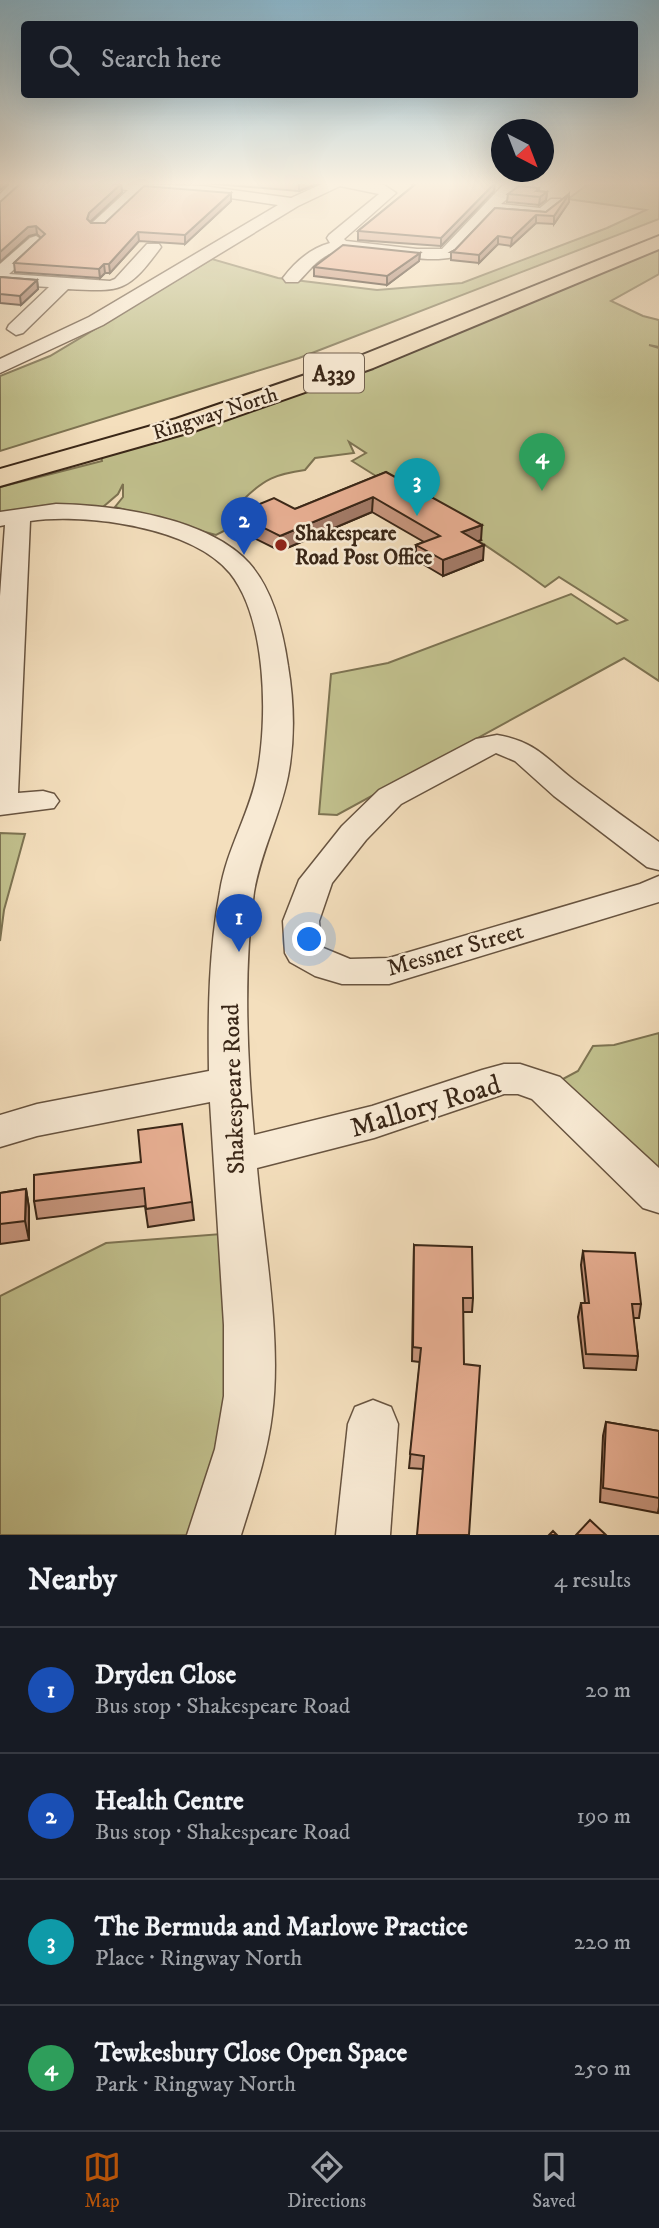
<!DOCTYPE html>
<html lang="en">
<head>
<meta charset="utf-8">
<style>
  body { margin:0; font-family:"IM FELL DW Pica",serif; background:#20242c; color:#f1f3f6 }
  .compass { position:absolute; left:491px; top:119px; width:63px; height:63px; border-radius:50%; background:#171b24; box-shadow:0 7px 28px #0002; rotate:138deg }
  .you { position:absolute; left:310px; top:940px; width:24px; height:24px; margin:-18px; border:5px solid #fff; border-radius:50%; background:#1a73e8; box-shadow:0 0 0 10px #1a73e833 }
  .badge { display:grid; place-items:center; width:46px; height:46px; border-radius:50%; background:#b45309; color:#fff; font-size:23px; font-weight:700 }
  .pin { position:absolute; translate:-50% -58px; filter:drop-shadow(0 2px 4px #0008) }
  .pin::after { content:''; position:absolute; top:37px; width:24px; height:21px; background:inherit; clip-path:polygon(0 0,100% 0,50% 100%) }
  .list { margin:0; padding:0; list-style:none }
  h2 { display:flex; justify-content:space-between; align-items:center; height:91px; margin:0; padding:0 28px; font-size:30px }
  h2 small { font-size:23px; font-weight:400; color:#9ea1a6 }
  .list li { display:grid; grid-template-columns:46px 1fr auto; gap:21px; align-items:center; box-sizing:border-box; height:126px; padding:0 28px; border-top:2px solid #363941 }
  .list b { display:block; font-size:26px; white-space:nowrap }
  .list p { margin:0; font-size:23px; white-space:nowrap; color:#9ea1a6 }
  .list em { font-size:23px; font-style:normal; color:#9ea1a6 }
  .icon { flex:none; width:38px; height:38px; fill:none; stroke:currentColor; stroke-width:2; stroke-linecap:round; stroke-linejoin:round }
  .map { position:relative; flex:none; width:659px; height:1535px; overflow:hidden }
  .search { position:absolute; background:#171b24; box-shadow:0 7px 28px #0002; left:21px; right:21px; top:21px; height:77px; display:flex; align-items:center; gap:18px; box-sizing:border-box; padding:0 24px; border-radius:7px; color:#9ea1a6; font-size:26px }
  .sheet { height:595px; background:#171b24 }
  nav { display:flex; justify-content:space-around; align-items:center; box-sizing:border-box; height:98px; border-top:2px solid #363941; background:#171b24; font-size:19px; color:#9ea1a6 }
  nav a { display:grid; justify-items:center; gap:4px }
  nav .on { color:#b45309 }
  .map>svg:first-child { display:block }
</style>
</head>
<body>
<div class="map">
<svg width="659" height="1535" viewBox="0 0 659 1535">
  <rect width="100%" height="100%" fill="#f4dfbd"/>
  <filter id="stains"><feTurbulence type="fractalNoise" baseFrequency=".00286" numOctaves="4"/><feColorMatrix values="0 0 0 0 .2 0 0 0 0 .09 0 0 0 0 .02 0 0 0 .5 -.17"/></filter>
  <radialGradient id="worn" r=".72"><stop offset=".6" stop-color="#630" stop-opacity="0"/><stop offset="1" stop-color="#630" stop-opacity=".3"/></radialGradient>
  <g fill="#c1c08d" stroke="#7d7352" stroke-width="2">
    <path d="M586 183H659V219L299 358 0 451V376L50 356 212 259 278 278 377 290 462 283 607 228 646 210 568 199 587 185Z"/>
    <path d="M659 245V274L611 301 643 316 659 320V347L649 345 659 348V681L624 658 337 815 319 814 331 674 388 663 571 594 617 624 627 620 559 577 545 587C483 541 417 502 352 461L366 453 349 442 354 453 315 458 305 470C276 474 264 479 243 500L250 512 238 524 216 535 115 507 123 497V484L118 494 96 513H0V487L102 461 101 455Z"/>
    <path d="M0 833 25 834 4 910 0 941Z"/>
    <path d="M659 1033V1195L546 1088 578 1071 593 1046 614 1045Z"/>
    <path d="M234 1233 229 1431 188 1535H0V1296L106 1243Z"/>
  </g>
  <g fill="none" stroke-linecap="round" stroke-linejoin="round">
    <defs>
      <g id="minor">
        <path d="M11 183H26L5 206 0 208V194Z"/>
        <path d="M84 183 203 186 291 198 324 183H373L384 185 396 193 344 239 346 241 417 249H442L502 186 508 183H526L501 204 540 208 551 199H561L564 202 549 216 544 218 495 211 453 257C416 266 357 242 332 253 318 258 308 272 298 282H286L283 278C295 262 311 248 330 243L327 238 329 235 379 194 340 186 298 206 103 325 0 373V359L89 317 278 205 203 194 144 191 104 229H92L90 226 92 223 128 190 91 187Z"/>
        <path d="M36 236 44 241 42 244 9 274 110 281 115 279 147 244H159L161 247C128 292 122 292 68 289L23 333 16 335 7 329 9 325 49 287 0 284V264L30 238Z"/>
        <path d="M56 504C115 505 208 518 249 563 273 590 283 631 288 666 294 702 295 740 288 776 280 816 261 851 254 892 243 972 247 1055 254 1135L372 1106 482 1070 504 1064H520L560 1077 659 1168V1213L643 1208 532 1099 518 1094H504L374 1138 257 1168C264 1246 282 1339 272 1415 267 1456 253 1496 241 1535H187L215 1449 224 1396V1325L210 1102 37 1136 0 1147V1115L37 1104 209 1071C208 1011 209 950 220 891 227 848 249 815 257 775 268 720 267 619 230 573 192 527 86 513 30 521L18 793 43 791 54 794 59 801 54 808 0 815V596L5 525 0 526V512Z"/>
        <path d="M497 735C537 741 549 762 579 784 606 804 632 823 659 842V870L647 867 554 796 515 761 496 753 401 804 366 840 332 883 319 921 321 947 350 959 389 958 640 884 659 876V902L389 984H342L315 976 290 962 285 953 283 921 299 880 342 826 379 790 476 739Z"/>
        <path d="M373 1400 391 1407 398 1424 390 1535H336L348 1424 355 1407Z"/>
      </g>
      <path id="highway" d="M659 236V249L373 368 194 431 0 486V469L176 419 355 358Z"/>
    </defs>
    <use href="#minor" stroke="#685440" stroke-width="3"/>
    <use href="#highway" stroke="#392617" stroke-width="4"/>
    <use href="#minor" fill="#f8ead4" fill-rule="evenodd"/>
    <use href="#highway" fill="#f4dfbd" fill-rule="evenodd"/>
  </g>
  <g fill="#c8977f" stroke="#392617" stroke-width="2">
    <path d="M175 183H319L299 191 203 183Z"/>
    <path d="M411 183H495L494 191 441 246 358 240V231L413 186Z"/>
    <path d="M121 184 122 192 90 222 91 223H105L231 193V201L185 244 139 241 110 273H105L100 278 15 272 14 263 41 238 37 234 29 236 0 262V202Z"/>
    <path d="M539 188V191L547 192 546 200 539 205 507 202 508 194Z"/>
    <path d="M569 194V202L554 224 536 223 511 246 498 244 479 263 451 260V252L455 250 495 208 546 212Z"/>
    <path d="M420 253 419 261 387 285 314 276V267Z"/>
    <path d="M0 277 37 280 38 289 21 305 0 303Z"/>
    <path d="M386 472 481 540 478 541 483 560 443 576 416 560V545L424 542 372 512 280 551 236 529V514L295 509Z"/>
    <path d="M141 1162 192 1202 194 1220 148 1227 145 1206 37 1219 34 1201Z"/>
    <path d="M26 1189 29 1208V1240L0 1244V1193Z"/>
    <path d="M414 1245 473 1298 472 1312H463L423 1469 409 1468 420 1362 412 1361Z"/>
    <path d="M583 1251 641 1304 639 1318H633L638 1356 636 1370 584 1368 578 1317 581 1303H585L581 1265Z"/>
    <path d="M606 1422 659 1431V1507L658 1513 600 1502 603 1436Z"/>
  </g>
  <g fill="#a37b68" stroke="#392617" stroke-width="2">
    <path d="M0 183H9L0 190Z"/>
    <path d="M301 183H319L299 191V184Z"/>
    <path d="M495 183 494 191 441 246V238Z"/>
    <path d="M121 184 122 192 90 222 87 219 89 213Z"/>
    <path d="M547 192 546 200 539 205 540 197Z"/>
    <path d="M231 193V201L185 244V235Z"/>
    <path d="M569 194V202L554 224V216Z"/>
    <path d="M536 215V223L511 246 512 238Z"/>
    <path d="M36 226 37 234 29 236 0 262V252L28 227Z"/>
    <path d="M138 232 139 241 110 273 109 264Z"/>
    <path d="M498 236V244L479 263V255Z"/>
    <path d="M420 253 419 261 387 285V276Z"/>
    <path d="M104 264 105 273 100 278 99 269Z"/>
    <path d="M37 280 38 289 21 305 20 296Z"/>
    <path d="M373 497 372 512 280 551V536Z"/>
    <path d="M482 525 481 540 461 548 462 532Z"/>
    <path d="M484 545 483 560 443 576V560Z"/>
    <path d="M26 1189 29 1208V1240L25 1221Z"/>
  </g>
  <g fill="#e9b094" stroke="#392617" stroke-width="2">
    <path d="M21 183H101L121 184 89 213 87 219 91 223H105L144 186 231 193 185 235 138 232 109 264H104L99 269 14 263 45 234 36 226 28 227 0 252V202Z"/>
    <path d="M417 183H495L441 238 358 231Z"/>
    <path d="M519 186 539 188 536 191 547 192 540 197 508 194Z"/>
    <path d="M569 194 554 216 536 215 512 238 498 236 479 255 451 252 455 250 495 208 546 212Z"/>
    <path d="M343 245 420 253 387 276 314 267Z"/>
    <path d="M0 277 37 280 20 296 0 294Z"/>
    <path d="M386 472 482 525 462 532 484 545 443 560 416 545 440 536 373 497 280 536 236 514 274 498 295 509Z"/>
    <path d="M182 1124 192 1202 146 1209 144 1188 34 1201V1175L141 1162 138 1130Z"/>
    <path d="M26 1189 25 1221 0 1224V1193Z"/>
    <path d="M414 1245 472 1247 473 1298H463L464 1364 480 1366 469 1535H417L424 1456 410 1454 421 1348 413 1347Z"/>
    <path d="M583 1251 635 1253 641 1304H632L638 1356 586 1354 581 1303H589Z"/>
    <path d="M606 1422 659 1431V1498L603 1488Z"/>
    <path d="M590 1520 606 1535H576Z"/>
    <path d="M553 1531 557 1535H549Z"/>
  </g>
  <linearGradient id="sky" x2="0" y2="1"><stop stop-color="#8ab8cf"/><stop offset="0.46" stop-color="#faf1e1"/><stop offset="1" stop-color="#faf1e1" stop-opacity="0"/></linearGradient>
  <rect width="659" height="398" fill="url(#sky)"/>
  <circle fill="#8f2418" stroke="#f8ead4" stroke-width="2.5" cx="281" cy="545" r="7"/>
  <g text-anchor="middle" stroke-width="5" stroke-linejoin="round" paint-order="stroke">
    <g font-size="21" fill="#392617" stroke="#f8ead4">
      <text transform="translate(215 413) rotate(-18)" y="7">Ringway North</text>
    </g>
    <g font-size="21" font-weight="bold" fill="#392617" stroke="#f8ead4" text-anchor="start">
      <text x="295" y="540">Shakespeare<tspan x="295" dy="24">Road Post Office</tspan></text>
    </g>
    <rect fill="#f8ead4" stroke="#726150" stroke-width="2" x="304" y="353.5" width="60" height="39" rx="5"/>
    <g font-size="23" font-weight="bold" fill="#392617">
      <text x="334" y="381">A339</text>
    </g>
    <g font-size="24" fill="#392617" stroke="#f8ead4">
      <text transform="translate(455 949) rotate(-16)" y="8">Messner Street</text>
      <text transform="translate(233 1089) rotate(-92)" y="8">Shakespeare Road</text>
    </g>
    <g font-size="28" fill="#392617" stroke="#f8ead4">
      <text transform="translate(425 1105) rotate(-17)" y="10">Mallory Road</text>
    </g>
  </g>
  <rect width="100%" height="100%" filter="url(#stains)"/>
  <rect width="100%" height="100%" fill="url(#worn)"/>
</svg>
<svg class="compass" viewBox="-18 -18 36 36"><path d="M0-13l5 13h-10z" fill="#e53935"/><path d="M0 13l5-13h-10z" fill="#9ea1a6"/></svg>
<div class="you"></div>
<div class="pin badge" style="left:239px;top:952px;background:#1a4fb4">1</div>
<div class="pin badge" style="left:244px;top:555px;background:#1a4fb4">2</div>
<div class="pin badge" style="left:417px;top:516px;background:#0f9aa8">3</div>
<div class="pin badge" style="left:542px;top:491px;background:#2e9e5b">4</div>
<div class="search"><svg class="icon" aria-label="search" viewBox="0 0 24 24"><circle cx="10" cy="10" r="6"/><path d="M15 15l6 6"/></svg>Search here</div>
</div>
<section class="sheet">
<h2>Nearby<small>4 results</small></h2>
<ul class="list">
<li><span class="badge" style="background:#1a4fb4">1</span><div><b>Dryden Close</b><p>Bus stop · Shakespeare Road</p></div><em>20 m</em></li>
<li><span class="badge" style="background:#1a4fb4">2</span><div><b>Health Centre</b><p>Bus stop · Shakespeare Road</p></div><em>190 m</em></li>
<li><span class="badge" style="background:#0f9aa8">3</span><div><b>The Bermuda and Marlowe Practice</b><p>Place · Ringway North</p></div><em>220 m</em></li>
<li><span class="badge" style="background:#2e9e5b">4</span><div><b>Tewkesbury Close Open Space</b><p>Park · Ringway North</p></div><em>250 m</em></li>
</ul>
</section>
<nav>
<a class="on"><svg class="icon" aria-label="map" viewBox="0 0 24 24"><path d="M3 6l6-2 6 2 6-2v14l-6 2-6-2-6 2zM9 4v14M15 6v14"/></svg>Map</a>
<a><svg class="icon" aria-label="directions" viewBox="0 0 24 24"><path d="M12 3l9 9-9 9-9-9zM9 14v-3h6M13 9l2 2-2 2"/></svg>Directions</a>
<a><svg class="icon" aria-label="saved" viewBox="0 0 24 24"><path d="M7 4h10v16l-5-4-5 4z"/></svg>Saved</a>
</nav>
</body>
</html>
